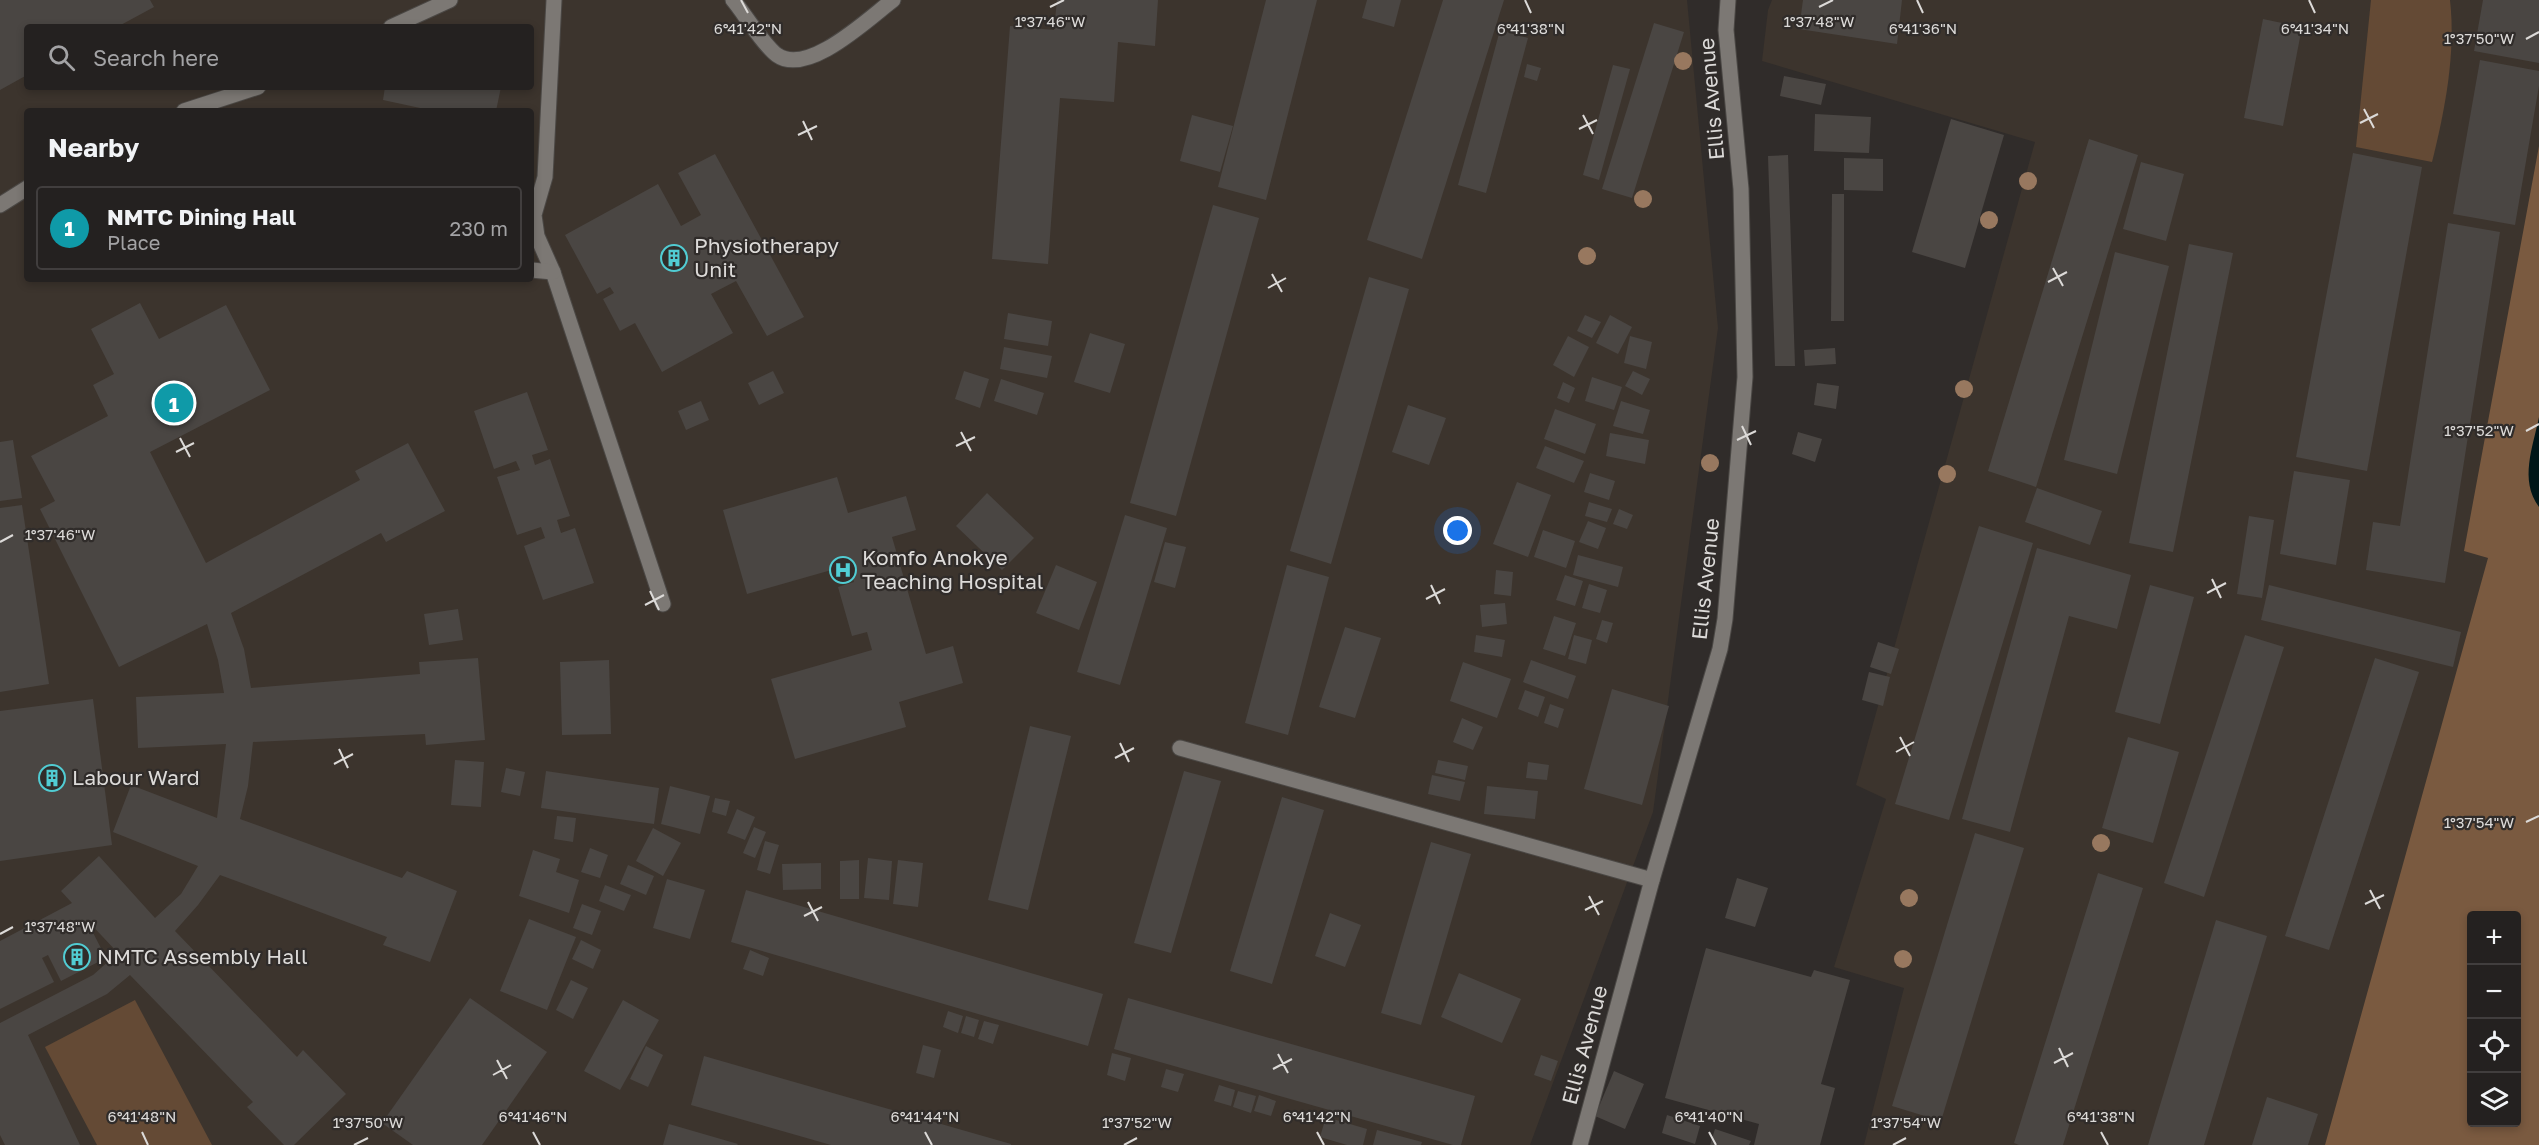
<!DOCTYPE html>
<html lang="en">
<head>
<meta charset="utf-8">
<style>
  body { margin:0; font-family:"Golos Text",sans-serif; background:#2c2929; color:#f1f3f6 }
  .controls { position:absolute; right:18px; bottom:18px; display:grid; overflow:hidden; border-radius:6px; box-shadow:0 3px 9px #0003 }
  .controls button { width:54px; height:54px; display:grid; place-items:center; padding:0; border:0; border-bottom:2px solid #413e3e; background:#242120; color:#f1f3f6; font:30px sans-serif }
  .you { position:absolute; left:1458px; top:531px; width:21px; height:21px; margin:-15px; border:4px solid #fff; border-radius:50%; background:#1a73e8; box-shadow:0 0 0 9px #1a73e833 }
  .badge { display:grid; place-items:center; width:39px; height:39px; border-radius:50%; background:#51ccd3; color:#fff; font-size:20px; font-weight:700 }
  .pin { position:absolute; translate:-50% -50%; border:3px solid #fff; box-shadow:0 2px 6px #0006 }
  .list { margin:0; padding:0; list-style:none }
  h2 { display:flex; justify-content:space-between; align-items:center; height:78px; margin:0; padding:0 24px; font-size:26px }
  h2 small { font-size:20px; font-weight:400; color:#a3a3a5 }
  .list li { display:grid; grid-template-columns:39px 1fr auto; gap:18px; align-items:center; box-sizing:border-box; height:84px; margin:0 12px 12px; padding:0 12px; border:2px solid #413e3e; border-radius:6px }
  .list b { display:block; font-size:22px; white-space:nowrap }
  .list p { margin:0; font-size:20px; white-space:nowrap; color:#a3a3a5 }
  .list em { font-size:20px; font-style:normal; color:#a3a3a5 }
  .icon { flex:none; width:33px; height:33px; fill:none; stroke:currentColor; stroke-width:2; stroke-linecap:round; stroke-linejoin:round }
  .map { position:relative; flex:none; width:2539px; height:1145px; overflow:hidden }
  .search { position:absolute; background:#242120; box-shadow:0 3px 9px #0003; left:24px; top:24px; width:510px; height:66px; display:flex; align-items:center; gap:15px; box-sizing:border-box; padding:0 21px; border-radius:6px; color:#a3a3a5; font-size:22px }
  .panel { position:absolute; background:#242120; box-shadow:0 3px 9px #0003; left:24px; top:108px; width:510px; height:174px; border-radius:6px }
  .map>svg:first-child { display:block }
</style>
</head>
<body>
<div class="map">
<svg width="2539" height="1145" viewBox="0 0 2539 1145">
  <rect width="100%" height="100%" fill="#302c2a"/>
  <g fill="#3c342d" fill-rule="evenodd">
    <path d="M0 0H1687L1718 328 1653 812 1530 1145H0ZM27 27H531V87H27ZM27 111H531V279H27Z"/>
    <path d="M1772 0H2539V228L2482 556 2505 564 2340 1145H1864L1904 988 1834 967 1886 799 1856 785 2035 142 1762 61 1768 10Z"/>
  </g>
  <g fill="#644a35">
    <path d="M2371 0H2450C2456 53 2445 110 2432 162L2356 147Z"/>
    <path d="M135 1000 212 1145H97L45 1047Z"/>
  </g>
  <path fill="#7a5a40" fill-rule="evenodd" d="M2539 146V1145H2325L2488 558 2464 551ZM2472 916H2516V1122H2472Z"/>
  <path fill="#001618" d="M2539 417V507C2519 480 2533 447 2539 417Z"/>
  <g fill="#4a4643">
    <path d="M0 0H150L154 7 117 27H27V75L0 90Z"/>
    <path d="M1057 0H1158L1155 46 1118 42 1114 102 1060 98 1048 264 992 259 1010 26 1054 30Z"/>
    <path d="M1266 0H1317L1266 200 1218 187Z"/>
    <path d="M1367 0H1401L1394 27 1362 18Z"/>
    <path d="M1443 0H1504L1422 259 1367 240Z"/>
    <path d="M1803 0H1902L1897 44 1799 29Z"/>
    <path d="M2483 0H2539V63L2474 51Z"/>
    <path d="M2263 19 2302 27 2283 126 2244 118Z"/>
    <path d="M1654 23 1684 32 1632 198 1602 189Z"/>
    <path d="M1500 30 1528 38 1486 193 1458 185Z"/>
    <path d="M2480 60 2539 71V86L2515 225 2453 214Z"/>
    <path d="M1527 64 1541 68 1537 81 1524 77Z"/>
    <path d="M1613 65 1630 69 1599 180 1583 175Z"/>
    <path d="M1784 76 1826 84 1821 105 1780 96Z"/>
    <path d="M385 87H501L496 111H434L383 100Z"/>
    <path d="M1815 114 1871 117 1869 153 1814 151Z"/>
    <path d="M1192 115 1233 126 1220 172 1180 161Z"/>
    <path d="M1951 119 2004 135 1965 268 1912 252Z"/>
    <path d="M2089 139 2138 155 2036 487 1988 471Z"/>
    <path d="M2353 153 2422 167 2367 471 2296 457Z"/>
    <path d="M715 154 804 317 767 336 736 281 711 294 733 333 662 372 635 323 620 331 603 299 614 293 610 287 597 294 565 235 658 184 681 226 701 215 678 173Z"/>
    <path d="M1788 155 1795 366H1775L1768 156Z"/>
    <path d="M1844 158 1883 159V191L1844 190Z"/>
    <path d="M2141 162 2184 174 2166 241 2123 229Z"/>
    <path d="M1832 194H1844V321H1831Z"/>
    <path d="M1213 205 1259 218 1176 516 1130 503Z"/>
    <path d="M2448 223 2500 232 2445 583 2366 570 2373 522 2400 526Z"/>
    <path d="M2189 244 2233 253 2173 552 2129 543Z"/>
    <path d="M2115 252 2169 266 2117 474 2064 460Z"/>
    <path d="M1369 277 1409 289 1331 564 1290 551Z"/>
    <path d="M140 303 159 339 226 305 270 390 150 452 206 563 360 480 355 471 408 443 445 511 386 542 381 533 231 613 244 649 251 688 420 674 419 662 478 658 485 740 426 745 425 734 253 742 248 786 240 819 402 878 407 871 457 891 430 962 383 945 387 937 220 875 198 905 175 931 297 1057 303 1050 346 1094 294 1145H284L247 1107 253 1102 130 975 107 994 28 1035 80 1145H5L0 1135V1023L93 975 118 953 86 919 106 958 61 981 48 955 42 958 54 982 0 1009V941L72 903 61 891 99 856 155 918 181 894 198 866 113 832 131 785 217 818 226 744 138 748 136 697 224 693 218 660 207 624 119 667 40 509 55 501 31 456 108 416 93 385 114 374 91 329Z"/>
    <path d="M1008 313 1052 321 1048 346 1004 339Z"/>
    <path d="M1585 315 1601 322 1592 338 1577 331Z"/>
    <path d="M1610 315 1632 327 1618 354 1596 343Z"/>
    <path d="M1090 333 1125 344 1110 393 1074 382Z"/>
    <path d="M1568 336 1589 347 1574 377 1553 365Z"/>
    <path d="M1630 336 1652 342 1646 369 1624 363Z"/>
    <path d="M1004 347 1052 356 1047 378 1000 369Z"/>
    <path d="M1835 348 1836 364 1805 366 1804 350Z"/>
    <path d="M773 371 784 393 759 405 748 383Z"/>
    <path d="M964 371 989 379 980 408 955 399Z"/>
    <path d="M1633 371 1650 379 1642 395 1625 386Z"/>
    <path d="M1592 377 1622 387 1614 410 1585 401Z"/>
    <path d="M1001 379 1044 393 1037 415 994 401Z"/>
    <path d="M1563 382 1575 388 1569 403 1557 398Z"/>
    <path d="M1817 383 1839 386 1836 409 1814 405Z"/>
    <path d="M527 392 548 450 532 455 535 465 550 459 570 516 557 520 561 533 575 528 594 583 543 600 524 546 545 538 541 527 517 535 497 477 520 470 516 461 494 469 474 411Z"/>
    <path d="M701 401 709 420 686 430 678 411Z"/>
    <path d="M1621 401 1650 410 1643 434 1613 426Z"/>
    <path d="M1408 405 1446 418 1429 465 1392 452Z"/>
    <path d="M1555 409 1596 424 1585 454 1544 439Z"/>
    <path d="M1798 432 1822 439 1815 462 1792 454Z"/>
    <path d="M1610 433 1649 440 1645 464 1606 456Z"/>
    <path d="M13 440 22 498 0 501V442Z"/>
    <path d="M1545 446 1584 461 1574 483 1536 468Z"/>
    <path d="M2294 471 2350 480 2336 565 2280 554Z"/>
    <path d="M1590 473 1615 481 1609 500 1584 492Z"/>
    <path d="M837 477 848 513 906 496 916 530 892 537 926 654 953 646 963 683 899 702 906 727 795 759 771 679 872 650 867 632 852 636 838 587 854 582 849 565 747 594 723 510Z"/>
    <path d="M1517 482 1551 495 1528 557 1493 544Z"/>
    <path d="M2037 488 2102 511 2090 545 2025 522Z"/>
    <path d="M987 493 1034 538 1002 570 956 526Z"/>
    <path d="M1589 502 1612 509 1607 522 1585 516Z"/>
    <path d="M22 505 49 684 0 692V508Z"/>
    <path d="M1619 509 1633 515 1627 529 1613 524Z"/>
    <path d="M1125 515 1167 528 1120 685 1077 672Z"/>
    <path d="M2249 516 2274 520 2262 598 2237 594Z"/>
    <path d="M1588 521 1606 528 1598 549 1579 542Z"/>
    <path d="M1979 526 2033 543 1949 820 1895 804Z"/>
    <path d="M1543 530 1575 541 1566 568 1534 557Z"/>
    <path d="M1165 542 1186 547 1175 588 1154 582Z"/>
    <path d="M2037 548 2131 575 2117 629 2069 616 2010 832 1962 819Z"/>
    <path d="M1578 555 1623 567 1618 587 1573 575Z"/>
    <path d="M1056 565 1097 582 1079 630 1036 613Z"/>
    <path d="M1287 565 1329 577 1288 735 1245 723Z"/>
    <path d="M1496 570 1513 572 1511 596 1494 594Z"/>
    <path d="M1565 575 1583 581 1575 606 1556 600Z"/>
    <path d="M1589 584 1607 590 1600 613 1582 608Z"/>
    <path d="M2150 585 2194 597 2160 724 2115 712Z"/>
    <path d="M2269 585 2461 632 2453 667 2261 620Z"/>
    <path d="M1505 603 1507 624 1482 627 1480 605Z"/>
    <path d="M458 609 463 640 429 645 424 614Z"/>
    <path d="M1554 616 1576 623 1565 656 1543 649Z"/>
    <path d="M1602 620 1613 623 1607 643 1596 639Z"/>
    <path d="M1345 627 1381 638 1355 718 1319 707Z"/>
    <path d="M1476 635 1505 640 1502 657 1474 652Z"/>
    <path d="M1574 635 1592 640 1586 664 1568 659Z"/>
    <path d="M2245 635 2284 647 2204 897 2164 883Z"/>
    <path d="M1878 642 1899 649 1891 674 1870 667Z"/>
    <path d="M2375 658 2419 672 2329 950 2285 936Z"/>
    <path d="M609 660 611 734 562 735 560 662Z"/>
    <path d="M1531 660 1576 676 1568 699 1523 682Z"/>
    <path d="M1463 662 1511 679 1497 718 1450 701Z"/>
    <path d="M1869 672 1890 677 1883 706 1862 700Z"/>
    <path d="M1612 689 1669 706 1642 805 1584 789Z"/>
    <path d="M1525 690 1545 697 1538 717 1518 709Z"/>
    <path d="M93 699 112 845 0 861V711Z"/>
    <path d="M1550 704 1564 709 1558 728 1544 723Z"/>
    <path d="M1462 718 1483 727 1473 750 1453 742Z"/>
    <path d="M1030 726 1071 736 1028 910 988 900Z"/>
    <path d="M2128 737 2179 752 2153 843 2102 828Z"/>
    <path d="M455 760 484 762 481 807 451 805Z"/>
    <path d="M1438 760 1468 766 1465 780 1435 773Z"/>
    <path d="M1528 762 1549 765 1547 780 1526 778Z"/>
    <path d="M506 768 525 772 520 796 501 792Z"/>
    <path d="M546 771 659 788 654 824 541 808Z"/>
    <path d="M1184 771 1221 781 1171 953 1134 943Z"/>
    <path d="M1432 775 1465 782 1460 801 1428 794Z"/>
    <path d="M670 786 710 796 700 834 661 824Z"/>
    <path d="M1487 786 1538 791 1535 819 1484 814Z"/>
    <path d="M1282 797 1324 810 1272 984 1230 971Z"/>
    <path d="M715 798 730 801 726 816 712 812Z"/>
    <path d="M737 809 755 817 745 840 727 833Z"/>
    <path d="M557 816 576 818 573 842 554 839Z"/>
    <path d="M754 827 766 832 755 858 743 853Z"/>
    <path d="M653 828 681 843 663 876 636 861Z"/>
    <path d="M1975 833 2024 848 1941 1121 1892 1106Z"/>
    <path d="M765 841 779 845 770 874 757 870Z"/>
    <path d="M1431 842 1471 854 1421 1025 1381 1013Z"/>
    <path d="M590 848 608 855 600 878 581 872Z"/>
    <path d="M533 850 560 859 556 872 579 880 569 913 519 896Z"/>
    <path d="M868 858 892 861 889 900 864 898Z"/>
    <path d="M859 860V899H840V861Z"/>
    <path d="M898 860 923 863 918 907 893 904Z"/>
    <path d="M821 863V889L783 890 782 864Z"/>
    <path d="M628 865 654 876 646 895 620 884Z"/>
    <path d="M2098 873 2143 888 2063 1145H2019L2014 1143Z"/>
    <path d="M1737 878 1768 888 1755 927 1725 918Z"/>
    <path d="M667 879 705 890 690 939 653 928Z"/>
    <path d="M605 885 631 895 624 911 599 901Z"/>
    <path d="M746 890 1103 994 1088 1046 731 942Z"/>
    <path d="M582 904 601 911 592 935 573 928Z"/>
    <path d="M1330 913 1361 925 1345 967 1315 956Z"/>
    <path d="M529 919 576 937 547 1010 500 991Z"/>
    <path d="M2216 920 2267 936 2204 1145H2148Z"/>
    <path d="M581 940 601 950 593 969 572 959Z"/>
    <path d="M1706 948 1811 977 1814 970 1850 980 1821 1084 1835 1088 1820 1145H1754L1759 1124 1665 1098Z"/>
    <path d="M750 950 769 958 763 976 743 969Z"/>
    <path d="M1459 973 1521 999 1502 1043 1441 1017Z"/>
    <path d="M571 980 588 988 573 1019 556 1010Z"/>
    <path d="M470 998 547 1052 482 1145H413L382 1123Z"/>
    <path d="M1128 998 1475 1096 1461 1145H1453L1114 1049Z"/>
    <path d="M623 1000 659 1020 620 1090 584 1071Z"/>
    <path d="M948 1011 963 1016 958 1033 943 1027Z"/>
    <path d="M966 1016 979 1020 974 1037 961 1033Z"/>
    <path d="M984 1021 999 1025 993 1044 978 1039Z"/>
    <path d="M923 1045 941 1050 934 1078 916 1073Z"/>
    <path d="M646 1046 663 1055 648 1087 630 1079Z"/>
    <path d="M1112 1053 1131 1058 1125 1081 1107 1075Z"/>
    <path d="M1541 1055 1558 1061 1551 1081 1534 1075Z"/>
    <path d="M704 1056 1011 1144V1145H831L691 1105Z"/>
    <path d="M1166 1069 1184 1074 1178 1092 1161 1087Z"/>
    <path d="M1614 1071 1644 1084 1625 1129 1595 1116Z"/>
    <path d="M1219 1085 1235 1090 1231 1106 1214 1101Z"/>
    <path d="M1238 1091 1256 1096 1251 1113 1233 1107Z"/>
    <path d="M1259 1095 1276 1101 1271 1116 1254 1111Z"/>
    <path d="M2267 1097 2318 1114 2308 1145H2252Z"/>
    <path d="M1667 1115 1700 1126 1695 1144 1662 1133Z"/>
    <path d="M1326 1117 1367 1129 1363 1145H1347L1320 1137Z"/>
    <path d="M669 1124 738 1144 737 1145H663Z"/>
    <path d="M1715 1129 1751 1141 1749 1145H1710Z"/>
    <path d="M1377 1130 1422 1142 1421 1145H1373Z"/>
  </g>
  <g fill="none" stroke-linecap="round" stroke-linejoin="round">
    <defs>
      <g id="service">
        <path d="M554 0 545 177 534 215 537 236 553 272 663 604"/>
        <path d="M733 0C744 13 764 46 777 55 808 77 869 18 893 0"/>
        <path d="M391 27 450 0"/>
        <path d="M184 111 258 87"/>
        <path d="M0 205 27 188"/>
        <path d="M531 270 553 272"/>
      </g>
      <path id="minor" d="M1180 748 1652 880"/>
      <path id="tertiary" d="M1580 1145 1652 880 1720 649 1725 619 1745 377 1741 189 1726 30 1728 0"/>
    </defs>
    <use href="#service" stroke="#4b4845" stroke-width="17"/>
    <use href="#minor" stroke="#4b4845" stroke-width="17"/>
    <use href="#tertiary" stroke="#4b4845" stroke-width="17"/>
    <use href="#service" stroke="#7c7874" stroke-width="15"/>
    <use href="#minor" stroke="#7c7874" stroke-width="15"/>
    <use href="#tertiary" stroke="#7c7874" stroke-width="15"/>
  </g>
  <g fill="#98785f">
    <circle cx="1683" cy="61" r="9"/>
    <circle cx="2028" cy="181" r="9"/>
    <circle cx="1643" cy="199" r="9"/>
    <circle cx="1989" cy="220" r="9"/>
    <circle cx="1587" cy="256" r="9"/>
    <circle cx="1964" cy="389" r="9"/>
    <circle cx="1710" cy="463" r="9"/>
    <circle cx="1947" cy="474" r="9"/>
    <circle cx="2101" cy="843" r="9"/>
    <circle cx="1909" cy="898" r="9"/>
    <circle cx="1903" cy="959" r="9"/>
  </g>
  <path fill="none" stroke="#dcdad8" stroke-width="2" d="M741 0 748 13M1525 0 1531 13M1917 0 1923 13M2309 0 2315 13M1050 7 1064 0M1819 7 1833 0M2526 39 2539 32M2364 109 2374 128M1583 115 1593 134M803 121 812 140M2360 123 2378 114M1579 129 1597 120M798 135 817 126M2053 268 2063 286M1272 274 1282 292M2048 282 2067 272M1268 288 1286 278M1742 426 1751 445M2526 431 2539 424M961 432 971 451M180 438 190 457M1737 440 1756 431M956 446 975 437M176 452 194 443M0 542 13 535M2212 579 2221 598M1431 585 1440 604M650 591 659 610M2207 593 2226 583M1426 599 1445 589M645 605 664 595M1900 737 1910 756M1120 743 1129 762M339 749 348 768M1896 752 1914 742M1115 758 1134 748M334 764 353 754M2526 822 2539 816M2370 890 2380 909M1589 896 1599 915M808 902 818 921M2365 904 2384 895M1585 910 1603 901M804 916 822 907M0 934 13 927M2059 1048 2068 1067M1278 1054 1288 1073M497 1060 507 1079M2054 1063 2073 1053M1273 1069 1292 1059M493 1075 511 1065M142 1132 148 1145M533 1132 540 1145M925 1132 932 1145M1317 1132 1324 1145M1709 1132 1716 1145M2101 1132 2108 1145M354 1145 368 1138M1124 1145 1137 1138M1893 1145 1906 1138"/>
  <defs>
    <symbol id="building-ring" viewBox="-11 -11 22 22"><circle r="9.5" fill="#302c2a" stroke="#51ccd3" stroke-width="1.5"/><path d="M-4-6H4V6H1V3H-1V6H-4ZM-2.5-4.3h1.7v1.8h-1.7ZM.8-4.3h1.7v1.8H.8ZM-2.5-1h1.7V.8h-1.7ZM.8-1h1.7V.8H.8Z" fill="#51ccd3"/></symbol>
    <symbol id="hospital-ring" viewBox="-11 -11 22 22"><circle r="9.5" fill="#302c2a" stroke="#51ccd3" stroke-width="1.5"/><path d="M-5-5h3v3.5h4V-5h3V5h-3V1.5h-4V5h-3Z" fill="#51ccd3"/></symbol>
  </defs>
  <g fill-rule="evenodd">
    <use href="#building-ring" x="659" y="243" width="30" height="30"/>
    <use href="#hospital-ring" x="828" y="555" width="30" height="30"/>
    <use href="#building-ring" x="37" y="763" width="30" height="30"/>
    <use href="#building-ring" x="62" y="942" width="30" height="30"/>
  </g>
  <g text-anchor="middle" stroke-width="4.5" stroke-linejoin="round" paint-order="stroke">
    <g font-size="21" fill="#dcdad8" stroke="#302c2a">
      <text transform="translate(1712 99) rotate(-95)" y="7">Ellis Avenue</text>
      <text transform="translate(1706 579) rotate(-84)" y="7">Ellis Avenue</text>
      <text transform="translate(1585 1045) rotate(-75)" y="7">Ellis Avenue</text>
    </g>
    <g font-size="21" fill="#dcdad8" stroke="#302c2a" text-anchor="start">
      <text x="694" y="253">Physiotherapy<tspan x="694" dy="24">Unit</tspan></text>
      <text x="862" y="565">Komfo Anokye<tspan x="862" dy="24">Teaching Hospital</tspan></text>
      <text x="72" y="785">Labour Ward</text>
      <text x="97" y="964">NMTC Assembly Hall</text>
    </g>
  </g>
  <g font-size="15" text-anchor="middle" fill="#dcdad8" stroke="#302c2a" stroke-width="4.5" stroke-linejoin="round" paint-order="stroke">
    <text x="1050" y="27">1°37'46"W</text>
    <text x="1819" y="27">1°37'48"W</text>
    <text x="748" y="34">6°41'42"N</text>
    <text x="1531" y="34">6°41'38"N</text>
    <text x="1923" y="34">6°41'36"N</text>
    <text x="2315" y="34">6°41'34"N</text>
    <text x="2479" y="44">1°37'50"W</text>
    <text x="2479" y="436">1°37'52"W</text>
    <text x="60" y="540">1°37'46"W</text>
    <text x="2479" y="828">1°37'54"W</text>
    <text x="60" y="932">1°37'48"W</text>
    <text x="142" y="1122">6°41'48"N</text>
    <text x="533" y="1122">6°41'46"N</text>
    <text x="925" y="1122">6°41'44"N</text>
    <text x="1317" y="1122">6°41'42"N</text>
    <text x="1709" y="1122">6°41'40"N</text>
    <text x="2101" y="1122">6°41'38"N</text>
    <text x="368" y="1128">1°37'50"W</text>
    <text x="1137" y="1128">1°37'52"W</text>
    <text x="1906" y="1128">1°37'54"W</text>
  </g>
</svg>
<div class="controls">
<button>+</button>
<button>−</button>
<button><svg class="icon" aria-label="locate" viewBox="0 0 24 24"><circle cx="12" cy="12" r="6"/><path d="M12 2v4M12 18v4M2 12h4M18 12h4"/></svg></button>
<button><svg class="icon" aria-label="layers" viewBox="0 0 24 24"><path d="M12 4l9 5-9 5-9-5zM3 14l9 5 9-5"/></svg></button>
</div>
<div class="you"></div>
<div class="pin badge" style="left:174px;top:403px;background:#0f9aa8">1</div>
<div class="search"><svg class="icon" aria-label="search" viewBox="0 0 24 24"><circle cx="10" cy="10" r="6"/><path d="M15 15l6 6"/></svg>Search here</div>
<section class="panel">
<h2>Nearby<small></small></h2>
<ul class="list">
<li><span class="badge" style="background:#0f9aa8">1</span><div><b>NMTC Dining Hall</b><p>Place</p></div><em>230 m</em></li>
</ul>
</section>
</div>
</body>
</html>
